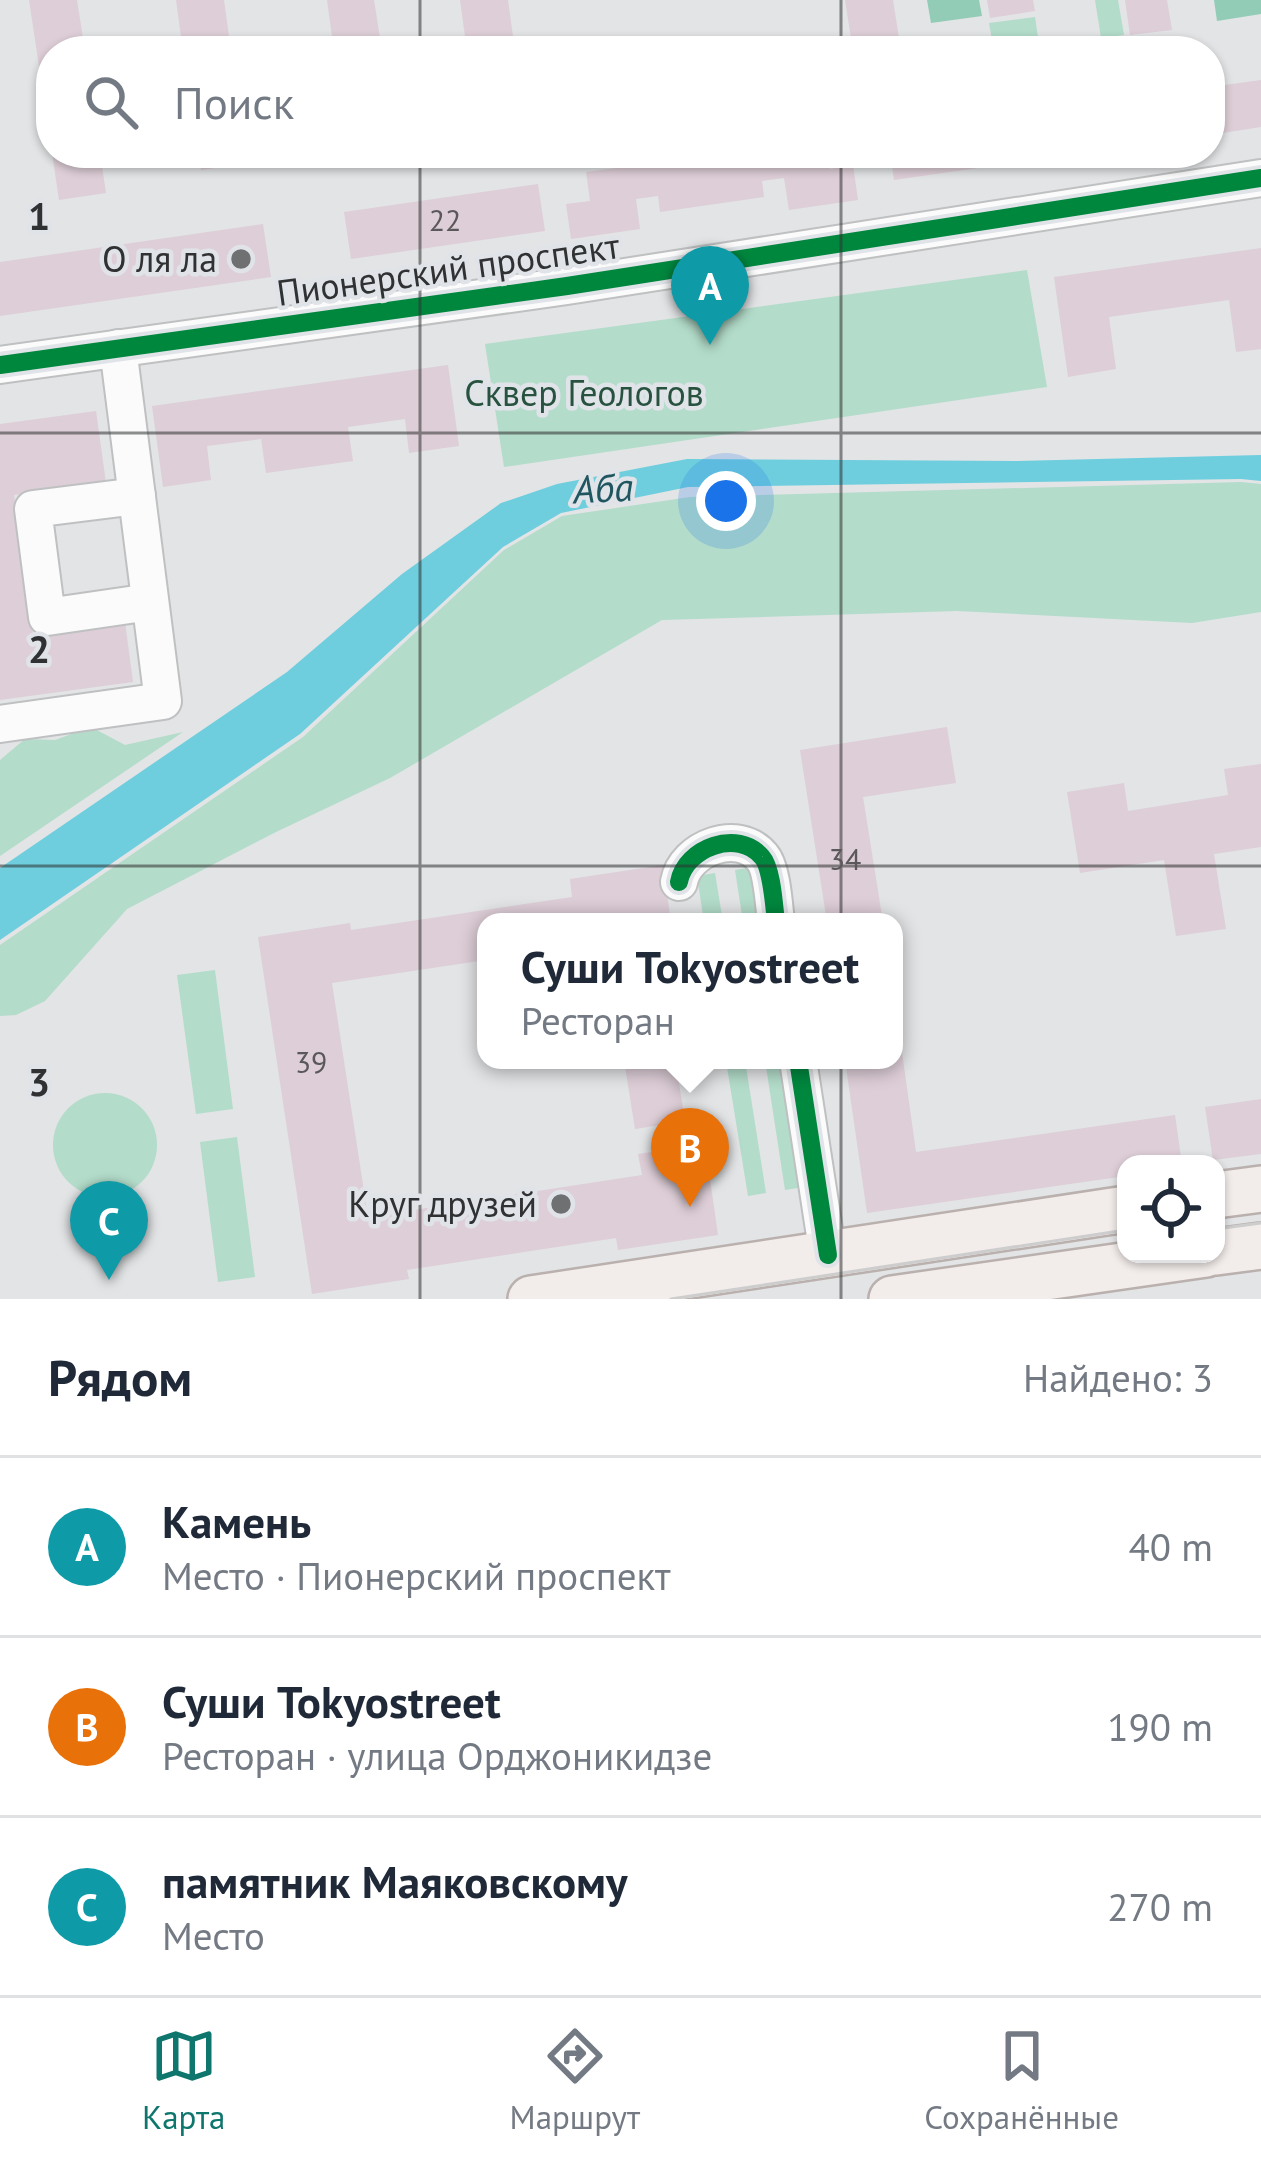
<!DOCTYPE html>
<html lang="ru">
<head>
<meta charset="utf-8">
<style>
  body { margin:0; font-family:"PT Sans",sans-serif; background:#f6f6f7; color:#1f2937 }
  .controls { position:absolute; right:36px; bottom:36px; display:grid; overflow:hidden; border-radius:24px; box-shadow:0 3px 9px #0004 }
  .controls button { width:108px; height:108px; display:grid; place-items:center; padding:0; border:0; border-bottom:3px solid #e0e1e3; background:#fff; color:#1f2937; font:60px sans-serif }
  .you { position:absolute; left:726px; top:501px; width:42px; height:42px; margin:-30px; border:9px solid #fff; border-radius:50%; background:#1a73e8; box-shadow:0 0 0 18px #1a73e833 }
  .badge { display:grid; place-items:center; width:78px; height:78px; border-radius:50%; background:#0f766e; color:#fff; font-size:39px; font-weight:700 }
  .pin { position:absolute; translate:-50% -99px; filter:drop-shadow(0 3px 6px #0008) }
  .pin::after { content:''; position:absolute; top:63px; width:42px; height:36px; background:inherit; clip-path:polygon(0 0,100% 0,50% 100%) }
  .popup { position:absolute; left:477px; top:913px; width:426px; height:156px; box-sizing:border-box; display:grid; place-content:center; border-radius:24px; background:#fff; filter:drop-shadow(0 3px 9px #0005); font-size:39px; white-space:nowrap; color:#747a83 }
  .popup b { font-size:45px; color:#1f2937 }
  .popup::after { content:''; position:absolute; left:50%; top:100%; margin-left:-24px; border:24px solid transparent; border-top-color:#fff }
  .list { margin:0; padding:0; list-style:none }
  h2 { display:flex; justify-content:space-between; align-items:center; height:156px; margin:0; padding:0 48px; font-size:51px }
  h2 small { font-size:39px; font-weight:400; color:#747a83 }
  .list li { display:grid; grid-template-columns:78px 1fr auto; gap:36px; align-items:center; box-sizing:border-box; height:180px; padding:0 48px; border-top:3px solid #e0e1e3 }
  .list b { display:block; font-size:45px; white-space:nowrap }
  .list p { margin:0; font-size:39px; white-space:nowrap; color:#747a83 }
  .list em { font-size:39px; font-style:normal; color:#747a83 }
  .icon { flex:none; width:66px; height:66px; fill:none; stroke:currentColor; stroke-width:2; stroke-linecap:round; stroke-linejoin:round }
  .map { position:relative; flex:none; width:1261px; height:1299px; overflow:hidden }
  .search { position:absolute; background:#fff; box-shadow:0 3px 9px #0004; left:36px; right:36px; top:36px; height:132px; display:flex; align-items:center; gap:30px; box-sizing:border-box; padding:0 42px; border-radius:48px; color:#747a83; font-size:45px }
  .sheet { height:696px; background:#fff }
  nav { display:flex; justify-content:space-around; align-items:center; box-sizing:border-box; height:168px; border-top:3px solid #e0e1e3; background:#fff; font-size:33px; color:#747a83 }
  nav a { display:grid; justify-items:center; gap:6px }
  nav .on { color:#0f766e }
  .map>svg:first-child { display:block }
</style>
</head>
<body>
<div class="map">
<svg width="1261" height="1299" viewBox="0 0 1261 1299">
  <rect width="100%" height="100%" fill="#e2e4e6"/>
  <g fill="#b3dcca">
    <path d="M1095 0H1118L1124 35 1101 38Z"/>
    <path d="M1035 17 1040 51H994L989 23Z"/>
    <path d="M1027 270 1047 387 504 467 485 344Z"/>
    <path d="M1241 482 1261 484V612L1192 623 957 611 662 620 390 778 276 832 127 909 45 1001 16 1015 0 1016V945L303 737 504 550 562 516 690 497Z"/>
    <path d="M91 727 125 745 183 732 0 856V760L25 739 55 740Z"/>
    <path d="M753 867 762 922H743L735 870Z"/>
    <path d="M715 873 723 922H704L697 876Z"/>
    <path d="M215 970 233 1109 196 1114 177 975Z"/>
    <path d="M745 1060 766 1193 748 1196 726 1061Z"/>
    <path d="M765 1060H784L804 1187 785 1190Z"/>
    <circle cx="105" cy="1145" r="52"/>
    <path d="M237 1137 255 1277 218 1282 200 1142Z"/>
  </g>
  <g fill="#92ccb6">
    <path d="M927 0H979L982 16 931 23Z"/>
    <path d="M1214 0H1261V14L1217 21Z"/>
  </g>
  <path fill="#6ecede" d="M1261 455V481L1241 479 688 487 561 513 503 547 300 734 0 940V868L287 672 402 574 501 503 557 484 687 459 1017 461Z"/>
  <g fill="#deced7">
    <path d="M29 0H77L85 51H51V126H48Z"/>
    <path d="M176 0H224L231 51H183Z"/>
    <path d="M327 0H374L382 51H334Z"/>
    <path d="M460 0H508L515 51H467Z"/>
    <path d="M845 0H893L901 51H853Z"/>
    <path d="M987 0H1033L1035 11 990 18Z"/>
    <path d="M1125 0H1167L1172 30 1130 35Z"/>
    <path d="M1261 80V127L1210 135V87Z"/>
    <path d="M52 153H100L106 193 59 200Z"/>
    <path d="M199 153H247L248 163 201 170Z"/>
    <path d="M653 153H827L830 169 853 165 858 200 789 210 784 178 762 181 764 197 660 212 658 196 636 199 640 229 571 239 566 204 590 201 586 172 654 163Z"/>
    <path d="M890 153H1061V156L894 180Z"/>
    <path d="M538 184 545 231 351 259 344 212Z"/>
    <path d="M263 224 271 277 0 316V262Z"/>
    <path d="M1261 248V349L1236 352 1229 300 1109 317 1116 369 1068 377 1054 277Z"/>
    <path d="M448 365 459 446 409 453 405 419 348 427 353 461 266 473 261 439 207 446 211 480 163 487 152 406Z"/>
    <path d="M96 411 106 483 14 495 33 634 125 622 133 682 0 700V424Z"/>
    <path d="M947 727 956 783 863 797 883 922H827L800 750Z"/>
    <path d="M1261 764V847L1214 854 1226 929 1176 936 1164 860 1080 873 1067 792 1124 783 1128 811 1228 795 1224 769Z"/>
    <path d="M663 865 671 922H486V960L332 983 368 1217 642 1175 638 1154 705 1144 718 1235 618 1250 616 1238 407 1270 409 1279 312 1294 258 937 350 923 351 930 572 897 570 879Z"/>
    <path d="M901 1045 916 1152 1175 1115 1182 1164H1126V1176L867 1213 845 1060H894V1046Z"/>
    <path d="M624 1060H662V1063L668 1069 677 1071 685 1121 635 1129Z"/>
    <path d="M1261 1099V1154L1213 1160 1205 1107Z"/>
  </g>
  <g fill="none" stroke-linecap="round" stroke-linejoin="round">
    <defs>
      <g id="minor">
        <path d="M0 365 567 286 1261 178"/>
        <path d="M137 496 33 509 47 617 150 602"/>
        <path d="M0 724 163 701 118 348"/>
        <path d="M679 882C685 848 738 828 762 857 772 868 774 906 776 922"/>
        <path d="M798 1060 828 1255"/>
      </g>
      <g id="major">
        <path d="M1216 1195 1261 1189"/>
        <path d="M1216 1252 1261 1246"/>
        <path d="M531 1299 1126 1209"/>
        <path d="M892 1299 1206 1254"/>
      </g>
    </defs>
    <use href="#minor" stroke="#bfc0c1" stroke-width="40"/>
    <use href="#major" stroke="#bab1ae" stroke-width="50"/>
    <use href="#minor" stroke="#fbfbfb" stroke-width="36"/>
    <use href="#major" stroke="#f2ecea" stroke-width="45"/>
    <g stroke="#cdcdcd" stroke-width="3">
      <path d="M1216 1229 1261 1223"/>
      <path d="M671 1299 1126 1230"/>
    </g>
    <defs>
      <g id="cycleway">
        <path d="M0 365 567 286 1261 178"/>
        <path d="M679 882C685 848 738 828 762 857 772 868 774 906 776 922"/>
        <path d="M798 1060 828 1255"/>
      </g>
    </defs>
    <use href="#cycleway" stroke="#e0e3e8" stroke-width="26"/>
    <use href="#cycleway" stroke="#00873e" stroke-width="18"/>
  </g>
  <path fill="none" stroke="#2f3132" stroke-width="3" stroke-opacity="0.55" d="M420 0V51M841 0V51M420 153V1299M841 153V1299M0 433H1261M0 866H1261"/>
  <g fill="#6e7071" stroke="#e0e3e8" stroke-width="4.5">
    <circle cx="241" cy="259" r="12"/>
    <circle cx="561" cy="1204" r="12"/>
  </g>
  <g text-anchor="middle" stroke-width="9" stroke-linejoin="round" paint-order="stroke">
    <g font-size="30" fill="#5b585b">
      <text x="445" y="231">22</text>
      <text x="845" y="870">34</text>
      <text x="311" y="1073">39</text>
    </g>
    <g font-size="36" fill="#2f3132" stroke="#e0e3e8" text-anchor="end">
      <text x="217" y="272">О ля ла</text>
      <text x="537" y="1217">Круг друзей</text>
    </g>
    <g font-size="36" fill="#2f3132" stroke="#e0e3e8">
      <text transform="translate(448 269) rotate(-8)" y="13">Пионерский проспект</text>
    </g>
    <g font-size="36" fill="#27523f" stroke="#e0e3e8">
      <text x="584" y="406">Сквер Геологов</text>
    </g>
    <g font-size="39" font-style="italic" fill="#1f5660" stroke="#e0e3e8">
      <text transform="translate(603 488) rotate(-3)" y="14">Аба</text>
    </g>
  </g>
  <g font-size="39" text-anchor="middle" font-weight="bold" fill="#2f3132" stroke="#e0e3e8" stroke-width="9" stroke-linejoin="round" paint-order="stroke">
    <text x="39" y="230">1</text>
    <text x="39" y="663">2</text>
    <text x="39" y="1096">3</text>
  </g>
</svg>
<div class="controls">
<button><svg class="icon" aria-label="locate" viewBox="0 0 24 24"><circle cx="12" cy="12" r="6"/><path d="M12 2v4M12 18v4M2 12h4M18 12h4"/></svg></button>
</div>
<div class="you"></div>
<div class="pin badge" style="left:710px;top:345px;background:#0f9aa8">A</div>
<div class="pin badge" style="left:690px;top:1207px;background:#e8710a">B</div>
<div class="popup"><b>Суши Tokyostreet</b>Ресторан</div>
<div class="pin badge" style="left:109px;top:1280px;background:#0f9aa8">C</div>
<div class="search"><svg class="icon" aria-label="search" viewBox="0 0 24 24"><circle cx="10" cy="10" r="6"/><path d="M15 15l6 6"/></svg>Поиск</div>
</div>
<section class="sheet">
<h2>Рядом<small>Найдено: 3</small></h2>
<ul class="list">
<li><span class="badge" style="background:#0f9aa8">A</span><div><b>Камень</b><p>Место · Пионерский проспект</p></div><em>40 m</em></li>
<li><span class="badge" style="background:#e8710a">B</span><div><b>Суши Tokyostreet</b><p>Ресторан · улица Орджоникидзе</p></div><em>190 m</em></li>
<li><span class="badge" style="background:#0f9aa8">C</span><div><b>памятник Маяковскому</b><p>Место</p></div><em>270 m</em></li>
</ul>
</section>
<nav>
<a class="on"><svg class="icon" aria-label="map" viewBox="0 0 24 24"><path d="M3 6l6-2 6 2 6-2v14l-6 2-6-2-6 2zM9 4v14M15 6v14"/></svg>Карта</a>
<a><svg class="icon" aria-label="directions" viewBox="0 0 24 24"><path d="M12 3l9 9-9 9-9-9zM9 14v-3h6M13 9l2 2-2 2"/></svg>Маршрут</a>
<a><svg class="icon" aria-label="saved" viewBox="0 0 24 24"><path d="M7 4h10v16l-5-4-5 4z"/></svg>Сохранённые</a>
</nav>
</body>
</html>
